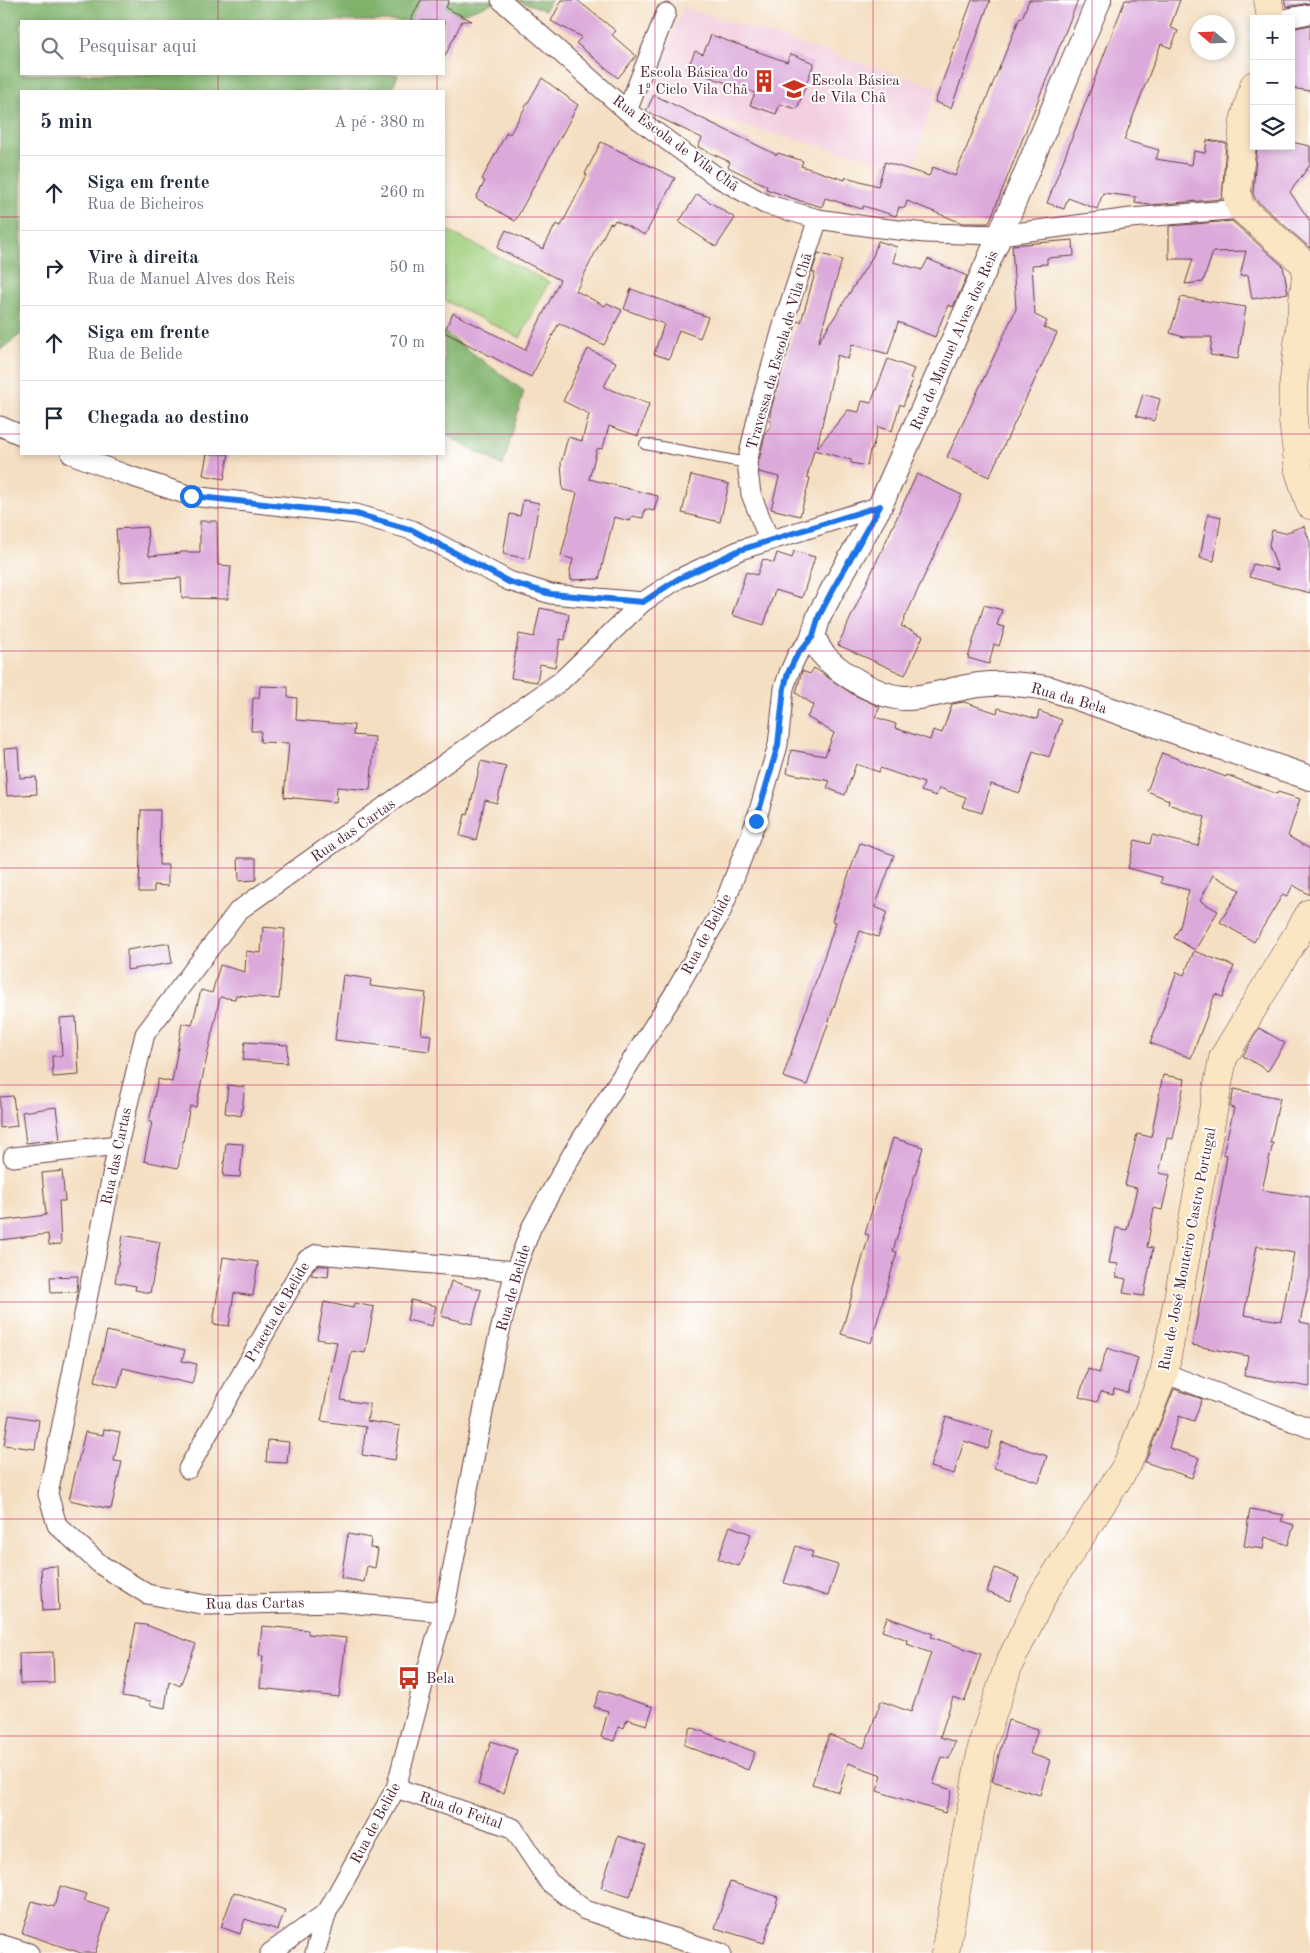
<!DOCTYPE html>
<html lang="pt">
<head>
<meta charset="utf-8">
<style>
  body { margin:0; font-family:"Old Standard TT",serif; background:#f2f2f3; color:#1f2937 }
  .controls { position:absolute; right:15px; top:15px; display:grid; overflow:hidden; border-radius:0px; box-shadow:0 2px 8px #0003 }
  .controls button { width:45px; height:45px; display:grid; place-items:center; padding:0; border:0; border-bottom:1px solid #e0e1e3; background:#fff; color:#1f2937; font:25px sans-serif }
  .compass { position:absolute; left:1190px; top:15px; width:45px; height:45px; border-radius:50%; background:#fff; box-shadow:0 2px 8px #0003; rotate:289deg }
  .stop { position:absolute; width:15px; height:15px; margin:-11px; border:4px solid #1a73e8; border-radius:50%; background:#fff }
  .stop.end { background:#1a73e8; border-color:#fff; box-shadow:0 1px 5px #0008 }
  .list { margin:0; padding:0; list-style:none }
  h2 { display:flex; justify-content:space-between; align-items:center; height:65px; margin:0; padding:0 20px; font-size:21px }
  h2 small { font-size:16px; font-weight:400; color:#747a83 }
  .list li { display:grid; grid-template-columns:32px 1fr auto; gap:15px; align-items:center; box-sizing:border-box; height:75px; padding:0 20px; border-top:1px solid #e0e1e3 }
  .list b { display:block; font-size:19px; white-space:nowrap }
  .list p { margin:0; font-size:16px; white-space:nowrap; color:#747a83 }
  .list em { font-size:16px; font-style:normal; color:#747a83 }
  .icon { flex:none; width:28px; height:28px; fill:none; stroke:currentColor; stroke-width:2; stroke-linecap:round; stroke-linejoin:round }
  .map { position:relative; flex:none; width:1310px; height:1953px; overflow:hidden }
  .search { position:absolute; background:#fff; box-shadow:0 2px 8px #0003; left:20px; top:20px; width:425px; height:55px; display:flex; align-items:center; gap:12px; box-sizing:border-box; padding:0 18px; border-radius:0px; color:#747a83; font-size:19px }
  .panel { position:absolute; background:#fff; box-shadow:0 2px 8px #0003; left:20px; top:90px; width:425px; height:365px; border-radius:0px }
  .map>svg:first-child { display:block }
</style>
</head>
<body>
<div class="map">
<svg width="1310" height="1953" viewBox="0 0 1310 1953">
  <rect width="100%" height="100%" fill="#fff"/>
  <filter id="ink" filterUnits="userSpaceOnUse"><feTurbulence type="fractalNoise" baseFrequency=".02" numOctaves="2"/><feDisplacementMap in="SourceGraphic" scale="10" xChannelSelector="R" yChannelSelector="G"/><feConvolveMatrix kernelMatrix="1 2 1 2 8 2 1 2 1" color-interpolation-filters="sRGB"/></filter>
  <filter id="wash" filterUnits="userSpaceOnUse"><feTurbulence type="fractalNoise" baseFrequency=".0096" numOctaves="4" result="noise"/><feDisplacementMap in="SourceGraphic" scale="20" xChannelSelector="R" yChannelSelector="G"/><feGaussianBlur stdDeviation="1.12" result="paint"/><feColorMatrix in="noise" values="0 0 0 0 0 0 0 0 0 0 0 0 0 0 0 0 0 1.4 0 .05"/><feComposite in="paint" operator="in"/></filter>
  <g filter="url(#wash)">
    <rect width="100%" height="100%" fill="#f4dfc2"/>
    <path fill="#f3cfdf" d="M683 7 937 87 913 169 647 102Z"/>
    <path fill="#a0cf7d" stroke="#757754" d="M444 229 549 282 520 338 444 300Z"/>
    <g fill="#80b26c" stroke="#65684c">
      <path d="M0 0H501L459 15 425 2 418 21H21V74H398L392 91H21V334L0 350Z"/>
      <path d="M516 0H551L545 10Z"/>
      <path d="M444 332 524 391 503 466 444 434Z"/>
    </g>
    <g id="blocks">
      <g fill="#dba9da" fill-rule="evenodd">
        <path d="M421 0H449L446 8 472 21H462L444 58V21H410Z"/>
        <path d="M562 0H577L616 31 612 35 636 56 618 78 576 43 582 37 551 21Z"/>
        <path d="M972 0H990L951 108 935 102Z"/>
        <path d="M1029 0H1078L989 223H962L907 201 905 208 899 207 896 216 863 206 862 209 825 198 822 207 801 201 766 189 767 186 728 167 730 162 698 147 702 138 646 111 654 95 777 155 778 153 803 161 801 166 845 180 846 177 878 186 885 162 929 176 933 167 955 176 1020 17 1022 18Z"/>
        <path d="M1125 0H1180L1170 27 1178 31 1171 48 1161 44 1124 140 1159 150 1156 159 1192 165 1194 151 1205 153 1207 140 1226 143 1222 199 1150 205 1135 203 1136 197 1103 193 1097 209 1068 198 1064 209 1047 203Z"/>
        <path d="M1284 0H1310V3L1286 7Z"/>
        <path d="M1310 25V91L1291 88V29Z"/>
        <path d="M711 35 787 62 791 54 814 63 797 109 780 104 776 114 750 105 755 93 687 69 695 51 703 54Z"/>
        <path d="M542 78 578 105 515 221 476 198 485 181 482 179 507 132 510 134Z"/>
        <path d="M601 142 675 178 645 235 615 220 613 224 610 223 576 291 605 306 607 303 622 310 604 345 559 323 531 377 444 332 453 313 525 350 560 280 497 248 506 230 543 249 556 224 561 226 587 175 585 174Z"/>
        <path d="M1291 142 1310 146V165L1290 192 1310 221V248L1255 199 1253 193 1257 146H1291Z"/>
        <path d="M697 194 735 218 716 247 679 222Z"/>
        <path d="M1232 221 1283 266 1288 293 1252 299 1248 275 1240 276 1246 251 1213 252 1203 282 1185 284 1193 259H1169V226Z"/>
        <path d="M1073 240 1074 256 1047 258V264L1032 265 1035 315 1047 321 1044 328 1057 333 989 477 947 457 1016 309 1012 245Z"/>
        <path d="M878 241 897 247 893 262 922 270 928 259 967 276 953 307 948 305 935 337 898 322 888 354 852 344 848 359 837 355 817 448 848 410 859 412 862 401 871 403 888 359 914 369 910 378 913 379 903 406 900 404 892 431 878 427 872 450H870L867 466 851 463V460L814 450 807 477 810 478 800 516 771 509 779 477 759 472 758 464 766 432 771 426 770 413 785 360 797 321 801 322 815 273 812 272 818 253 842 260 818 343 873 256Z"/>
        <path d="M631 289 708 317 700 338 679 330 669 359 654 354 664 324 624 309Z"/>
        <path d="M1181 297 1246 307 1238 359 1210 355 1212 337H1184L1170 333Z"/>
        <path d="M588 349 616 362 604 387 649 404 638 436 609 426 603 448 597 449 589 479 658 496 654 511 645 509 643 518 632 516 630 521 614 517 599 579 571 580 570 571 573 559 561 556 577 493 563 490 561 463 568 437 582 441 589 414 563 401Z"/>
        <path d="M1143 394 1160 399 1154 421 1136 416Z"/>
        <path d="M207 454H229L224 479 203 475Z"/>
        <path d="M917 474 962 495 901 626 923 636 905 675 838 645Z"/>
        <path d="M691 475 729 484 720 522 682 513Z"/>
        <path d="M523 500 539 503 529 559 503 554 510 514 520 516Z"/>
        <path d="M1208 514 1221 517 1214 561 1200 558Z"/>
        <path d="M200 521H217L218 565 231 566 228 599 182 598 181 578 120 582 116 529 147 527 149 556 181 553V552H200Z"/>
        <path d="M1304 526 1310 542V593L1249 577 1253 564 1278 570 1269 545 1272 530 1284 533Z"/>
        <path d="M794 551 815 557 802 598 775 590 764 625 732 615 746 572 757 575 763 559 774 563 777 553 792 558Z"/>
        <path d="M984 605 1002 610 997 625 1005 627 999 646 994 644 989 664 968 658Z"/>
        <path d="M540 608 569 614 565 640 560 639 555 667 540 664 537 682 511 678 519 634 534 637Z"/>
        <path d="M814 668 854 695 880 707 875 717 896 724 895 728 930 740 933 730 942 733 952 704 964 702 997 713 998 708 1037 719 1039 711 1062 720 1049 757 1033 751 1020 793 991 784 982 813 962 807 966 797 939 788 936 796 921 791 924 783 880 768 879 772 856 764 845 795 827 788 830 781 787 773 791 750 825 756 834 733 807 717 814 705 796 693 802 671 810 674Z"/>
        <path d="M260 686 288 687V697L297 698 296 720 354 725 353 735 375 737 370 790 337 787 336 802 284 797 289 743 260 742 261 731H251L253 698H259Z"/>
        <path d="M18 748 20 778 36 777 37 794 7 796 4 749Z"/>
        <path d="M1162 753 1226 777 1227 775 1277 794 1278 792 1300 799 1288 836 1310 849V895L1293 885 1287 897 1283 894 1254 942 1220 922 1240 890 1213 875 1200 901 1218 911 1195 950 1174 938 1180 927 1189 890 1161 883 1162 877 1128 868 1135 840 1150 844 1152 835 1198 846 1205 817 1168 804 1169 800 1147 791Z"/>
        <path d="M481 761 506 767 497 803 485 800 476 840 460 836 465 814 468 815Z"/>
        <path d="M141 810H160L159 865H168V886L154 885V892H139Z"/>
        <path d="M860 843 894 855 875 907 887 912 878 937 860 931 807 1085 783 1077 836 922 832 921Z"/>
        <path d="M238 858H256V880L239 881Z"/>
        <path d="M263 927 285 929 279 999 236 995 235 999 220 997 196 1107 190 1106 178 1168 144 1161 152 1122H149L158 1079 172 1082 182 1023 192 1025 201 990 212 993 220 965 245 972 246 951 261 953Z"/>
        <path d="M169 943 172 963 127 970V950Z"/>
        <path d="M1194 951 1234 966 1223 997 1215 994 1191 1058 1150 1043 1177 972 1184 975Z"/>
        <path d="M343 975 371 979 370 986 426 993 421 1034 431 1035 429 1051 335 1040Z"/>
        <path d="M76 1017 79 1075 53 1077 52 1056H62L60 1018Z"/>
        <path d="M1259 1028 1285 1043 1268 1071 1243 1056Z"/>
        <path d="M245 1042 288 1045 287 1063 243 1060Z"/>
        <path d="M1163 1075 1185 1079 1173 1139 1167 1138 1159 1173 1170 1175 1162 1210 1154 1208 1147 1247 1153 1248 1144 1296 1123 1293 1126 1279 1116 1277 1118 1264 1109 1263 1116 1228 1127 1230 1137 1188 1125 1185 1137 1134 1151 1137Z"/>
        <path d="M228 1085 245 1087 241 1116 225 1113Z"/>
        <path d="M1234 1089 1280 1098 1270 1143H1273L1262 1190 1310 1197V1276L1300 1322 1310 1324V1387L1244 1376 1248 1356 1192 1345 1223 1180 1227 1155 1223 1154 1234 1108 1230 1107ZM1257 1246 1294 1253 1281 1321 1244 1315Z"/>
        <path d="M13 1096 17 1126 0 1128V1097Z"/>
        <path d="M56 1107 60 1139 26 1143 22 1112Z"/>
        <path d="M893 1138 923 1147 893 1251 897 1252 871 1343 841 1334 869 1235 865 1234Z"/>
        <path d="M226 1143 243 1144 240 1177 223 1176Z"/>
        <path d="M62 1171 65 1201H59L61 1244 49 1245 48 1234 0 1240V1221L46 1215 42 1173Z"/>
        <path d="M123 1235 160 1242 150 1293 135 1290 136 1286 115 1282Z"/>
        <path d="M223 1257 258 1262 253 1296 234 1293 229 1326 213 1324Z"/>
        <path d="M319 1266H329L328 1277 311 1275 314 1268Z"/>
        <path d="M78 1276 77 1292 51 1293 50 1277Z"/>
        <path d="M451 1281 481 1290 472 1324 441 1316Z"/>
        <path d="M411 1300 436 1306 432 1326 407 1320Z"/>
        <path d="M324 1302 353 1308 354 1303 374 1307 365 1353 352 1351 341 1400 370 1404 367 1421 400 1426 395 1460 362 1455 366 1427 321 1421 337 1342 317 1339Z"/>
        <path d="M107 1331 185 1350 182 1361 197 1364 192 1384 123 1368 118 1387 95 1381Z"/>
        <path d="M1107 1348 1138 1358 1128 1393 1114 1389 1113 1395 1101 1392 1097 1402 1079 1397 1088 1369 1099 1373Z"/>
        <path d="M1174 1389 1202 1399 1194 1421 1179 1416 1169 1448 1199 1458 1192 1478 1145 1462Z"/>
        <path d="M9 1415 39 1420 35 1449 4 1445Z"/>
        <path d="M946 1417 993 1431 988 1449 964 1441 954 1474 930 1467Z"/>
        <path d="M104 1429 120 1432 114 1461 122 1462 111 1509 69 1500 85 1432 103 1435Z"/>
        <path d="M268 1440 289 1442 287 1463 266 1462Z"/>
        <path d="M1002 1442 1047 1456 1039 1482 994 1468Z"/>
        <path d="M1250 1509 1284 1515 1281 1521 1294 1525 1288 1545 1265 1537 1263 1549 1244 1546Z"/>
        <path d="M730 1526 751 1534 739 1566 718 1559Z"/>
        <path d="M348 1534 371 1538 370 1548 378 1549 375 1568 367 1566 364 1582 341 1578Z"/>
        <path d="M796 1546 813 1552 811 1557 838 1565 828 1596 784 1583Z"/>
        <path d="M57 1566 59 1610 43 1611 41 1567Z"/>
        <path d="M995 1568 1019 1578 1010 1601 987 1592Z"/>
        <path d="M887 1617 933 1634 931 1637 981 1654 965 1701 953 1697 940 1737 955 1742 949 1759 942 1757 933 1784 952 1790 945 1813 877 1791 882 1775 848 1763 839 1792 812 1784 829 1735 864 1748 881 1701 911 1712 931 1653 907 1644 908 1640 882 1631Z"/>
        <path d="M136 1624 146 1625 196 1644 180 1686 169 1681 165 1708 150 1705 151 1701 122 1696Z"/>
        <path d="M262 1626 308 1630V1634L346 1638 339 1697 260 1688 263 1656H259Z"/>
        <path d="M53 1652 54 1683 20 1684 19 1653Z"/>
        <path d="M600 1690 653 1707 647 1725 627 1719 624 1728 619 1726 614 1741 601 1737 608 1711 594 1707Z"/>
        <path d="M1008 1720 1038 1729 1030 1754 1050 1760 1040 1795 992 1781Z"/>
        <path d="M691 1727 755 1752 748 1770 684 1745Z"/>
        <path d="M491 1741 517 1750 504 1793 478 1785Z"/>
        <path d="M618 1836 646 1845 630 1897 601 1888Z"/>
        <path d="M730 1882 778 1897 764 1943 715 1928Z"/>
        <path d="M60 1886 87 1894 84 1901 109 1909 95 1953H81L22 1933 32 1901 54 1907Z"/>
        <path d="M234 1892 285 1910 278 1930 245 1919 240 1934 221 1927Z"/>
      </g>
    </g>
  </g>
  <g filter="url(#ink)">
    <use href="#blocks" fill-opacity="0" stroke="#643c42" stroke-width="1"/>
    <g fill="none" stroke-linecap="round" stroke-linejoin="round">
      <defs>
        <path id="service" d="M645 444 747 463"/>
        <g id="minor">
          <path d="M501 0 627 111 717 177 765 204 818 219 872 227 925 233 1000 235 1131 218 1242 209"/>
          <path d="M1284 19 1310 14"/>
          <path d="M627 111 666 13"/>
          <path d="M0 426 21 435"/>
          <path d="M71 454 124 474 191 496 356 514 412 530 509 581 551 594 643 602"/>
          <path d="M769 540 751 494 747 463 759 410 786 315 818 219"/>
          <path d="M13 1157 118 1145"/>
          <path d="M1164 1373 1310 1428"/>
          <path d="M188 1469 306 1260 317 1254 515 1271"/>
          <path d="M444 1612 337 1602 206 1605 147 1594 101 1565 57 1525 48 1494 118 1145 145 1034 238 911 561 681 643 602 678 579 740 550 880 506"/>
          <path d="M396 1788 513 1828 549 1882 585 1910 721 1953"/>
          <path d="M0 1944 29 1953"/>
          <path d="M270 1953 327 1912 396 1788 428 1666 444 1612 495 1351 515 1271 532 1226 574 1151 674 994 721 912 756 821 778 745 784 688 789 673 797 655 813 636"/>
          <path d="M315 1953 327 1912"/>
        </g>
        <path id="tertiary" d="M1099 0 1000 235 880 506 832 591 819 616 813 636C816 641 818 648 822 653 838 673 881 699 908 698 932 697 955 688 979 685 1004 682 1026 684 1051 689L1310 778"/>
        <g id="secondary">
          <path d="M1268 0 1271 19"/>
          <path d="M1254 85 1244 121 1237 194 1239 203 1242 209 1307 266 1293 388V421L1299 471 1310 505"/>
          <path d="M945 1953 983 1742 1009 1664 1045 1591 1127 1465 1164 1373 1223 1058 1310 913"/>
        </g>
      </defs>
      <use href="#service" stroke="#643c42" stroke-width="12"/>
      <use href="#minor" stroke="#643c42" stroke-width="21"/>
      <use href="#tertiary" stroke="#643c42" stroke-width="26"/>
      <use href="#secondary" stroke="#643c42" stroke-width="29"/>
      <use href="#service" stroke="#fff" stroke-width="10"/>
      <use href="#minor" stroke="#fff" stroke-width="19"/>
      <use href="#tertiary" stroke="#fff" stroke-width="24"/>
      <use href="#secondary" stroke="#fbe6c4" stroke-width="28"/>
    </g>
  </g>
  <g fill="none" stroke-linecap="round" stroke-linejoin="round" filter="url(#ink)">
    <path stroke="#1a73e8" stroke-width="6" d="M191 496 356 514 412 530 509 582 551 594 643 602 678 579 740 550 880 506 832 591 819 616 813 636 797 655 788 673 784 688 778 745 756 821"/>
  </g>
  <path fill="none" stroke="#c2185b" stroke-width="1" stroke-opacity="0.55" d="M218 0V21M437 0V21M655 0V1953M873 0V1953M1092 0V1953M218 74V91M437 74V91M0 217H21M444 217H1310M0 434H21M444 434H1310M218 454V1953M437 454V1953M0 651H1310M0 868H1310M0 1085H1310M0 1302H1310M0 1519H1310M0 1736H1310"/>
  <defs>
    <symbol id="building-bare" viewBox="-9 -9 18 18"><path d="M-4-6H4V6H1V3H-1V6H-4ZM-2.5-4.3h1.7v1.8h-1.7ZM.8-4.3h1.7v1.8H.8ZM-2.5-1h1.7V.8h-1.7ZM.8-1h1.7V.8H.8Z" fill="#c8321e" stroke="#fff" stroke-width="2.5" paint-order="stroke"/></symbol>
    <symbol id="school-bare" viewBox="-9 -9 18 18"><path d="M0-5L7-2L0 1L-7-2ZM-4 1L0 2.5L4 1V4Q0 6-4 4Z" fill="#c8321e" stroke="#fff" stroke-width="2.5" paint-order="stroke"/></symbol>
    <symbol id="bus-bare" viewBox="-9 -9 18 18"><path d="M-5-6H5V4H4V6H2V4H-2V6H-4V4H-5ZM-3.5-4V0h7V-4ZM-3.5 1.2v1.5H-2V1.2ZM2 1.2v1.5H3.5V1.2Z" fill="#c8321e" stroke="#fff" stroke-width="2.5" paint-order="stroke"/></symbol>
  </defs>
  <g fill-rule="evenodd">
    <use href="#building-bare" x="748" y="65" width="32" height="32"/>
    <use href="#school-bare" x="778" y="73" width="32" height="32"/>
    <use href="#bus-bare" x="393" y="1662" width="32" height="32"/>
  </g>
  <g text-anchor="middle" stroke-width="4" stroke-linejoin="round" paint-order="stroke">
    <g font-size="15" fill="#4a1f2b" stroke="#fff" text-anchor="start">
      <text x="748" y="77" text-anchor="end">Escola Básica do<tspan x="748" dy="17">1º Ciclo Vila Chã</tspan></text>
      <text x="811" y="85">Escola Básica<tspan x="811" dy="17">de Vila Chã</tspan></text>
      <text x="426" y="1683">Bela</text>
    </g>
    <g font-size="15" fill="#4a1f2b" stroke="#fff">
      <text transform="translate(676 143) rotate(36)" y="5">Rua Escola de Vila Chã</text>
      <text transform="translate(954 340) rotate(-66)" y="5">Rua de Manuel Alves dos Reis</text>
      <text transform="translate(779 351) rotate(-74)" y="5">Travessa da Escola de Vila Chã</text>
      <text transform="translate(1069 698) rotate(16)" y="5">Rua da Bela</text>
      <text transform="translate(353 830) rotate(-35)" y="5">Rua das Cartas</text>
      <text transform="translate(706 934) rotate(-62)" y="5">Rua de Belide</text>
      <text transform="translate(116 1156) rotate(-78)" y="5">Rua das Cartas</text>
      <text transform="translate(1187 1249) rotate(-79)" y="5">Rua de José Monteiro Castro Portugal</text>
      <text transform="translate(513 1288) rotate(-74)" y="5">Rua de Belide</text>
      <text transform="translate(277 1312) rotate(-60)" y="5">Praceta de Belide</text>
      <text transform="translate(255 1603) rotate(-1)" y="5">Rua das Cartas</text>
      <text transform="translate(461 1810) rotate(19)" y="5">Rua do Feital</text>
      <text transform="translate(375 1823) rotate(-62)" y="5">Rua de Belide</text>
    </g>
  </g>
</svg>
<div class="controls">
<button>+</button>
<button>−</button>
<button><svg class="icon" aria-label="layers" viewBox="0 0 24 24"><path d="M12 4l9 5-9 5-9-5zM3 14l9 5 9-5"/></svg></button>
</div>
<svg class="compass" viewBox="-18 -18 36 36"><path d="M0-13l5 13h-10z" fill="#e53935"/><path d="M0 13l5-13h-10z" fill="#747a83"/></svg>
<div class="stop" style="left:191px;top:496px"></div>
<div class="stop end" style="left:756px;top:821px"></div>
<div class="search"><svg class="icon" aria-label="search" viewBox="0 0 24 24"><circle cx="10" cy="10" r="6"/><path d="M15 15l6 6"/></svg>Pesquisar aqui</div>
<section class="panel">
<h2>5 min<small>A pé · 380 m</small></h2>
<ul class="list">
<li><svg class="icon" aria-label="ahead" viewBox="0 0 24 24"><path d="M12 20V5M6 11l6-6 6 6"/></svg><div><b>Siga em frente</b><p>Rua de Bicheiros</p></div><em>260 m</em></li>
<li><svg class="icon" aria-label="right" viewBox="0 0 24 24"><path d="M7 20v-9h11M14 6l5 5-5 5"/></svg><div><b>Vire à direita</b><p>Rua de Manuel Alves dos Reis</p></div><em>50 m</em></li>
<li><svg class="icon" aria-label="ahead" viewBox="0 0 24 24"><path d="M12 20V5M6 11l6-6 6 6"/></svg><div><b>Siga em frente</b><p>Rua de Belide</p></div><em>70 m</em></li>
<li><svg class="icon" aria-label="arrive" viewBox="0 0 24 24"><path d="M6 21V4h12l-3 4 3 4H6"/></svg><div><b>Chegada ao destino</b></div></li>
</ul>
</section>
</div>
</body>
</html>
